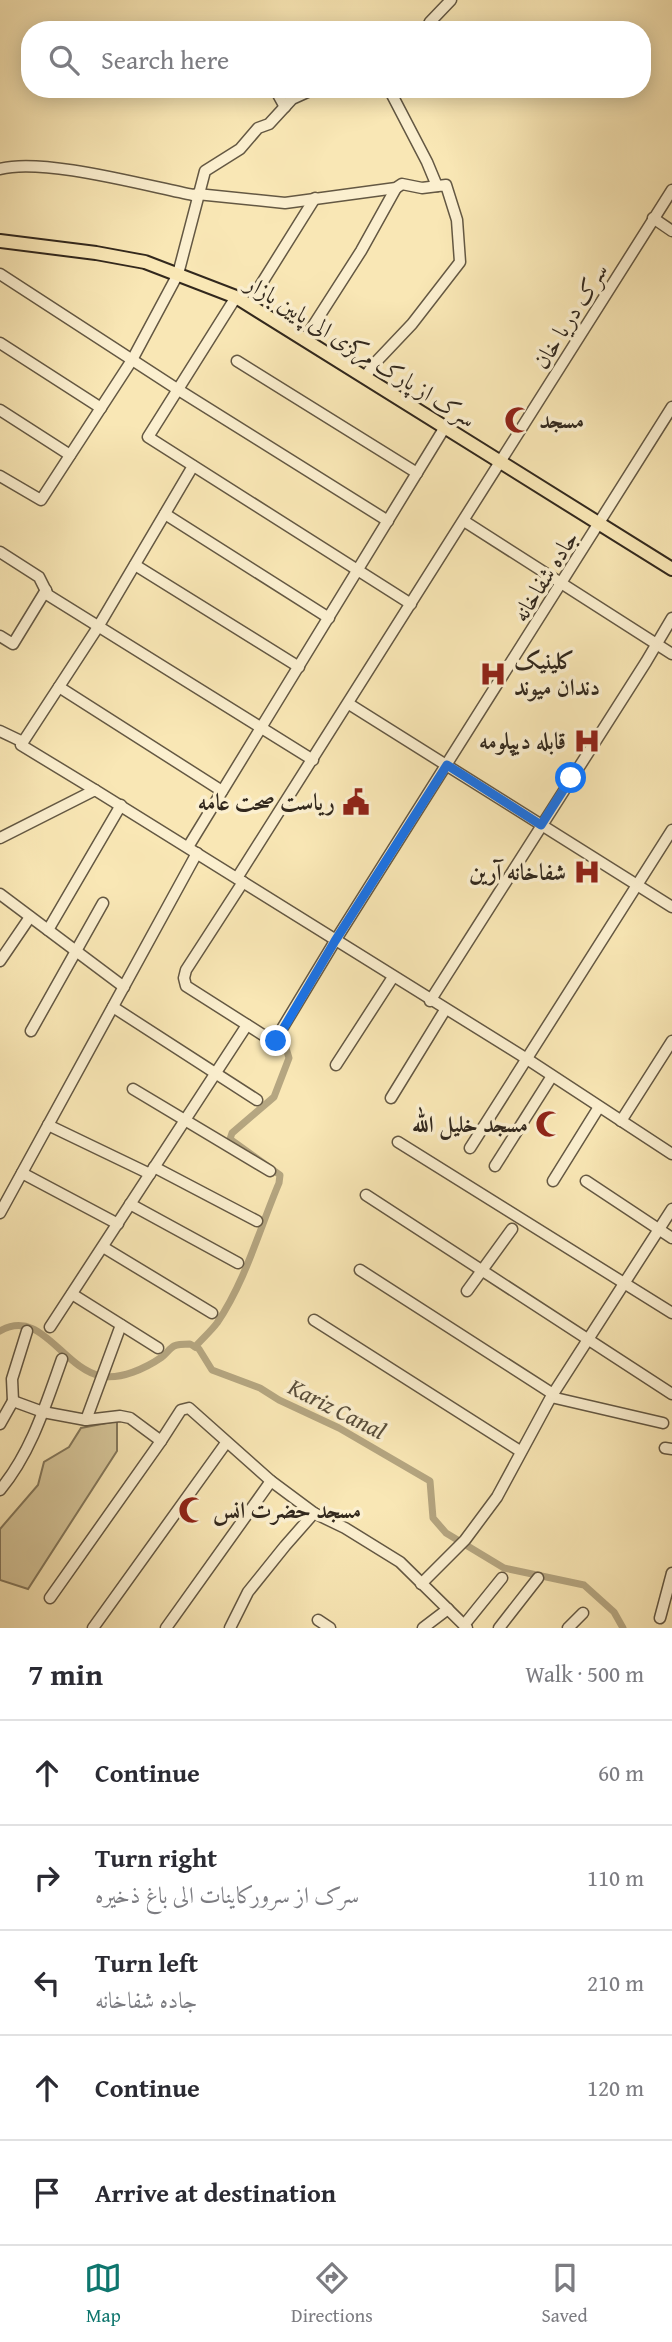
<!DOCTYPE html>
<html lang="en">
<head>
<meta charset="utf-8">
<style>
  body { margin:0; font-family:"Gentium Book Plus",Amiri,serif; background:#f2f2f3; color:#2b2b33 }
  .stop { position:absolute; width:21px; height:21px; margin:-16px; border:5px solid #1a73e8; border-radius:50%; background:#fff }
  .stop.end { background:#1a73e8; border-color:#fff; box-shadow:0 2px 7px #0008 }
  .list { margin:0; padding:0; list-style:none }
  h2 { display:flex; justify-content:space-between; align-items:center; height:91px; margin:0; padding:0 28px; font-size:30px }
  h2 small { font-size:23px; font-weight:400; color:#7c7c81 }
  .list li { display:grid; grid-template-columns:46px 1fr auto; gap:21px; align-items:center; box-sizing:border-box; height:105px; padding:0 28px; border-top:2px solid #e1e1e2 }
  .list b { display:block; font-size:26px; white-space:nowrap }
  .list p { margin:0; font-size:23px; white-space:nowrap; color:#7c7c81 }
  .list em { font-size:23px; font-style:normal; color:#7c7c81 }
  .icon { flex:none; width:38px; height:38px; fill:none; stroke:currentColor; stroke-width:2; stroke-linecap:round; stroke-linejoin:round }
  .map { position:relative; flex:none; width:672px; height:1628px; overflow:hidden }
  .search { position:absolute; background:#fff; box-shadow:0 4px 18px #0003; left:21px; right:21px; top:21px; height:77px; display:flex; align-items:center; gap:18px; box-sizing:border-box; padding:0 24px; border-radius:28px; color:#7c7c81; font-size:26px }
  .sheet { height:616px; background:#fff }
  nav { display:flex; justify-content:space-around; align-items:center; box-sizing:border-box; height:98px; border-top:2px solid #e1e1e2; background:#fff; font-size:19px; color:#7c7c81 }
  nav a { display:grid; justify-items:center; gap:4px }
  nav .on { color:#0f766e }
  .map>svg:first-child { display:block }
</style>
</head>
<body>
<div class="map">
<svg width="672" height="1628" viewBox="0 0 672 1628">
  <rect width="100%" height="100%" fill="#f9e7b5"/>
  <filter id="stains"><feTurbulence type="fractalNoise" baseFrequency=".00286" numOctaves="4"/><feColorMatrix values="0 0 0 0 .2 0 0 0 0 .09 0 0 0 0 .02 0 0 0 .5 -.17"/></filter>
  <radialGradient id="worn" r=".72"><stop offset=".6" stop-color="#630" stop-opacity="0"/><stop offset="1" stop-color="#630" stop-opacity=".3"/></radialGradient>
  <path fill="#d7c79b" stroke="#84785c" stroke-width="2" d="M117 1421V1451L28 1589 0 1580V1529L38 1485 44 1462 69 1447 81 1428Z"/>
  <g fill="none" stroke-linecap="round" stroke-linejoin="round">
    <g stroke="#b5a681" stroke-width="7">
      <path d="M0 1331C41 1307 62 1368 101 1376 121 1380 146 1368 162 1357 166 1354 170 1348 174 1346 178 1344 185 1344 190 1344L199 1349 212 1370 260 1388 279 1400 339 1428 430 1481 433 1518 446 1533 504 1568 584 1585 614 1612 623 1628"/>
      <path d="M195 1347C202 1339 211 1331 217 1323 246 1280 259 1230 279 1183L280 1175 230 1139 232 1133 274 1097 289 1058 285 1045"/>
    </g>
    <defs>
      <g id="minor">
        <path d="M426 30 430 22 451 0"/>
        <path d="M275 89 285 107"/>
        <path d="M389 89 427 162 437 186"/>
        <path d="M0 169C42 157 147 186 193 195L197 194 285 203 396 188 402 184 422 188 446 185 457 220 460 262 412 324 375 363 365 377"/>
        <path d="M653 218 672 231"/>
        <path d="M0 274 177 389 388 521"/>
        <path d="M236 297 148 437 411 604"/>
        <path d="M251 306 255 294 315 198"/>
        <path d="M304 340 361 251 396 188"/>
        <path d="M0 343 101 408"/>
        <path d="M237 361 417 473"/>
        <path d="M0 410 70 455"/>
        <path d="M0 476 41 500 132 360 178 274 205 171 240 149 258 128 269 124 292 99 314 89"/>
        <path d="M165 514 329 618"/>
        <path d="M464 521 672 654"/>
        <path d="M0 552 39 577 48 595 313 760"/>
        <path d="M135 565 299 667"/>
        <path d="M0 636 13 644 46 590"/>
        <path d="M59 687 222 791"/>
        <path d="M349 704 672 907"/>
        <path d="M0 731 23 742"/>
        <path d="M95 790 21 745 98 627 193 466"/>
        <path d="M0 838 95 790 527 1059 672 1154"/>
        <path d="M188 847 445 427"/>
        <path d="M237 878 672 190"/>
        <path d="M243 882 186 970 184 978 186 986 274 1042 335 941 672 407"/>
        <path d="M0 894 124 987"/>
        <path d="M48 930 121 805"/>
        <path d="M0 961 30 917"/>
        <path d="M430 1001 646 662 672 618"/>
        <path d="M113 1007 257 1100"/>
        <path d="M31 1031 103 903"/>
        <path d="M336 1065 393 977"/>
        <path d="M133 1089 270 1171"/>
        <path d="M391 1098 445 1010"/>
        <path d="M621 1121 672 1041"/>
        <path d="M48 1125 150 1174"/>
        <path d="M398 1142 672 1313"/>
        <path d="M470 1148 672 830"/>
        <path d="M495 1166 552 1076"/>
        <path d="M154 1167 257 1221"/>
        <path d="M22 1173 118 1224"/>
        <path d="M553 1181 599 1107"/>
        <path d="M586 1181 672 1238"/>
        <path d="M366 1195 672 1394"/>
        <path d="M130 1204 238 1263"/>
        <path d="M0 1213 197 853"/>
        <path d="M103 1247 212 1313"/>
        <path d="M360 1270 553 1394"/>
        <path d="M467 1291 512 1229"/>
        <path d="M72 1294 158 1348"/>
        <path d="M314 1320 520 1451"/>
        <path d="M50 1327 247 1025"/>
        <path d="M551 1397 663 1423"/>
        <path d="M13 1401 12 1379 27 1331"/>
        <path d="M86 1420 121 1325"/>
        <path d="M0 1424 13 1401 43 1412 86 1420 120 1416 130 1418 161 1441 181 1410 189 1408 271 1481 314 1513 345 1528 400 1562 467 1628"/>
        <path d="M665 1448 672 1449"/>
        <path d="M0 1490C31 1453 46 1404 62 1359"/>
        <path d="M421 1584 465 1540 497 1497 551 1397 672 1209"/>
        <path d="M50 1598 161 1441"/>
        <path d="M660 1618 672 1573"/>
        <path d="M318 1620 330 1628"/>
        <path d="M464 1625 502 1578"/>
        <path d="M93 1628 226 1443"/>
        <path d="M166 1628 271 1481"/>
        <path d="M230 1628 248 1592 285 1546 314 1513"/>
        <path d="M423 1628 448 1609"/>
        <path d="M499 1628 538 1578"/>
        <path d="M568 1628 583 1613"/>
      </g>
      <path id="major" d="M0 241 96 253 145 262 236 297 672 569"/>
    </defs>
    <use href="#minor" stroke="#645843" stroke-width="13"/>
    <use href="#major" stroke="#32281d" stroke-width="16"/>
    <use href="#minor" stroke="#fbefcf" stroke-width="10"/>
    <use href="#major" stroke="#f9e7b5" stroke-width="12"/>
  </g>
  <g fill="none" stroke-linecap="round" stroke-linejoin="round">
    <path stroke="#1a73e8" stroke-width="9" d="M276 1041 335 941 447 765 541 825 571 778"/>
  </g>
  <defs>
    <symbol id="mosque-bare" viewBox="-9 -9 18 18"><path d="M3.5-4.9A6 6 0 1 0 3.5 4.9A5 5 0 1 1 3.5-4.9Z" fill="#8f2418" stroke="#fbefcf" stroke-width="2.5" paint-order="stroke"/></symbol>
    <symbol id="hospital-bare" viewBox="-9 -9 18 18"><path d="M-5-5h3v3.5h4V-5h3V5h-3V1.5h-4V5h-3Z" fill="#8f2418" stroke="#fbefcf" stroke-width="2.5" paint-order="stroke"/></symbol>
    <symbol id="civic-bare" viewBox="-9 -9 18 18"><path d="M-.6-6.5H3V-4.5H.6V-3L4-1V1h2V6H-6V1h2V-1L-.6-3ZM-1.2 2.5V6h2.4V2.5Z" fill="#8f2418" stroke="#fbefcf" stroke-width="2.5" paint-order="stroke"/></symbol>
  </defs>
  <g fill-rule="evenodd">
    <use href="#mosque-bare" x="499" y="401" width="38" height="38"/>
    <use href="#hospital-bare" x="474" y="655" width="38" height="38"/>
    <use href="#hospital-bare" x="568" y="722" width="38" height="38"/>
    <use href="#civic-bare" x="337" y="783" width="38" height="38"/>
    <use href="#hospital-bare" x="568" y="853" width="38" height="38"/>
    <use href="#mosque-bare" x="530" y="1105" width="38" height="38"/>
    <use href="#mosque-bare" x="173" y="1491" width="38" height="38"/>
  </g>
  <g text-anchor="middle" stroke-width="7" stroke-linejoin="round" paint-order="stroke">
    <g font-size="23" fill="#32281d" stroke="#fbefcf">
      <text transform="translate(570 316) rotate(-58)" y="8">سرک دریا خان</text>
      <text transform="translate(361 351) rotate(32)" y="8">سرک از پارک مرکزی الی پایین بازار</text>
      <text transform="translate(545 576) rotate(-58)" y="8">جاده شفاخانه</text>
    </g>
    <g font-size="23" font-weight="bold" fill="#32281d" stroke="#fbefcf" text-anchor="end">
      <text x="539" y="428" text-anchor="start">مسجد</text>
      <text x="514" y="669" text-anchor="start">کلینیک<tspan x="514" dy="26">دندان میوند</tspan></text>
      <text x="566" y="749">قابله دیپلومه</text>
      <text x="335" y="810">ریاست صحت عامه</text>
      <text x="566" y="880">شفاخانه آرین</text>
      <text x="528" y="1132">مسجد خلیل الله</text>
      <text x="213" y="1518" text-anchor="start">مسجد حضرت انس</text>
    </g>
    <g font-size="24" font-style="italic" fill="#594e3b" stroke="#fbefcf">
      <text transform="translate(337 1409) rotate(27)" y="8">Kariz Canal</text>
    </g>
  </g>
  <rect width="100%" height="100%" filter="url(#stains)"/>
  <rect width="100%" height="100%" fill="url(#worn)"/>
</svg>
<div class="stop" style="left:571px;top:778px"></div>
<div class="stop end" style="left:276px;top:1041px"></div>
<div class="search"><svg class="icon" aria-label="search" viewBox="0 0 24 24"><circle cx="10" cy="10" r="6"/><path d="M15 15l6 6"/></svg>Search here</div>
</div>
<section class="sheet">
<h2>7 min<small>Walk · 500 m</small></h2>
<ul class="list">
<li><svg class="icon" aria-label="ahead" viewBox="0 0 24 24"><path d="M12 20V5M6 11l6-6 6 6"/></svg><div><b>Continue</b></div><em>60 m</em></li>
<li><svg class="icon" aria-label="right" viewBox="0 0 24 24"><path d="M7 20v-9h11M14 6l5 5-5 5"/></svg><div><b>Turn right</b><p>سرک از سرورکاینات الی باغ ذخیره</p></div><em>110 m</em></li>
<li><svg class="icon" aria-label="left" viewBox="0 0 24 24"><path d="M17 20v-9H6M10 6l-5 5 5 5"/></svg><div><b>Turn left</b><p>جاده شفاخانه</p></div><em>210 m</em></li>
<li><svg class="icon" aria-label="ahead" viewBox="0 0 24 24"><path d="M12 20V5M6 11l6-6 6 6"/></svg><div><b>Continue</b></div><em>120 m</em></li>
<li><svg class="icon" aria-label="arrive" viewBox="0 0 24 24"><path d="M6 21V4h12l-3 4 3 4H6"/></svg><div><b>Arrive at destination</b></div></li>
</ul>
</section>
<nav>
<a class="on"><svg class="icon" aria-label="map" viewBox="0 0 24 24"><path d="M3 6l6-2 6 2 6-2v14l-6 2-6-2-6 2zM9 4v14M15 6v14"/></svg>Map</a>
<a><svg class="icon" aria-label="directions" viewBox="0 0 24 24"><path d="M12 3l9 9-9 9-9-9zM9 14v-3h6M13 9l2 2-2 2"/></svg>Directions</a>
<a><svg class="icon" aria-label="saved" viewBox="0 0 24 24"><path d="M7 4h10v16l-5-4-5 4z"/></svg>Saved</a>
</nav>
</body>
</html>
